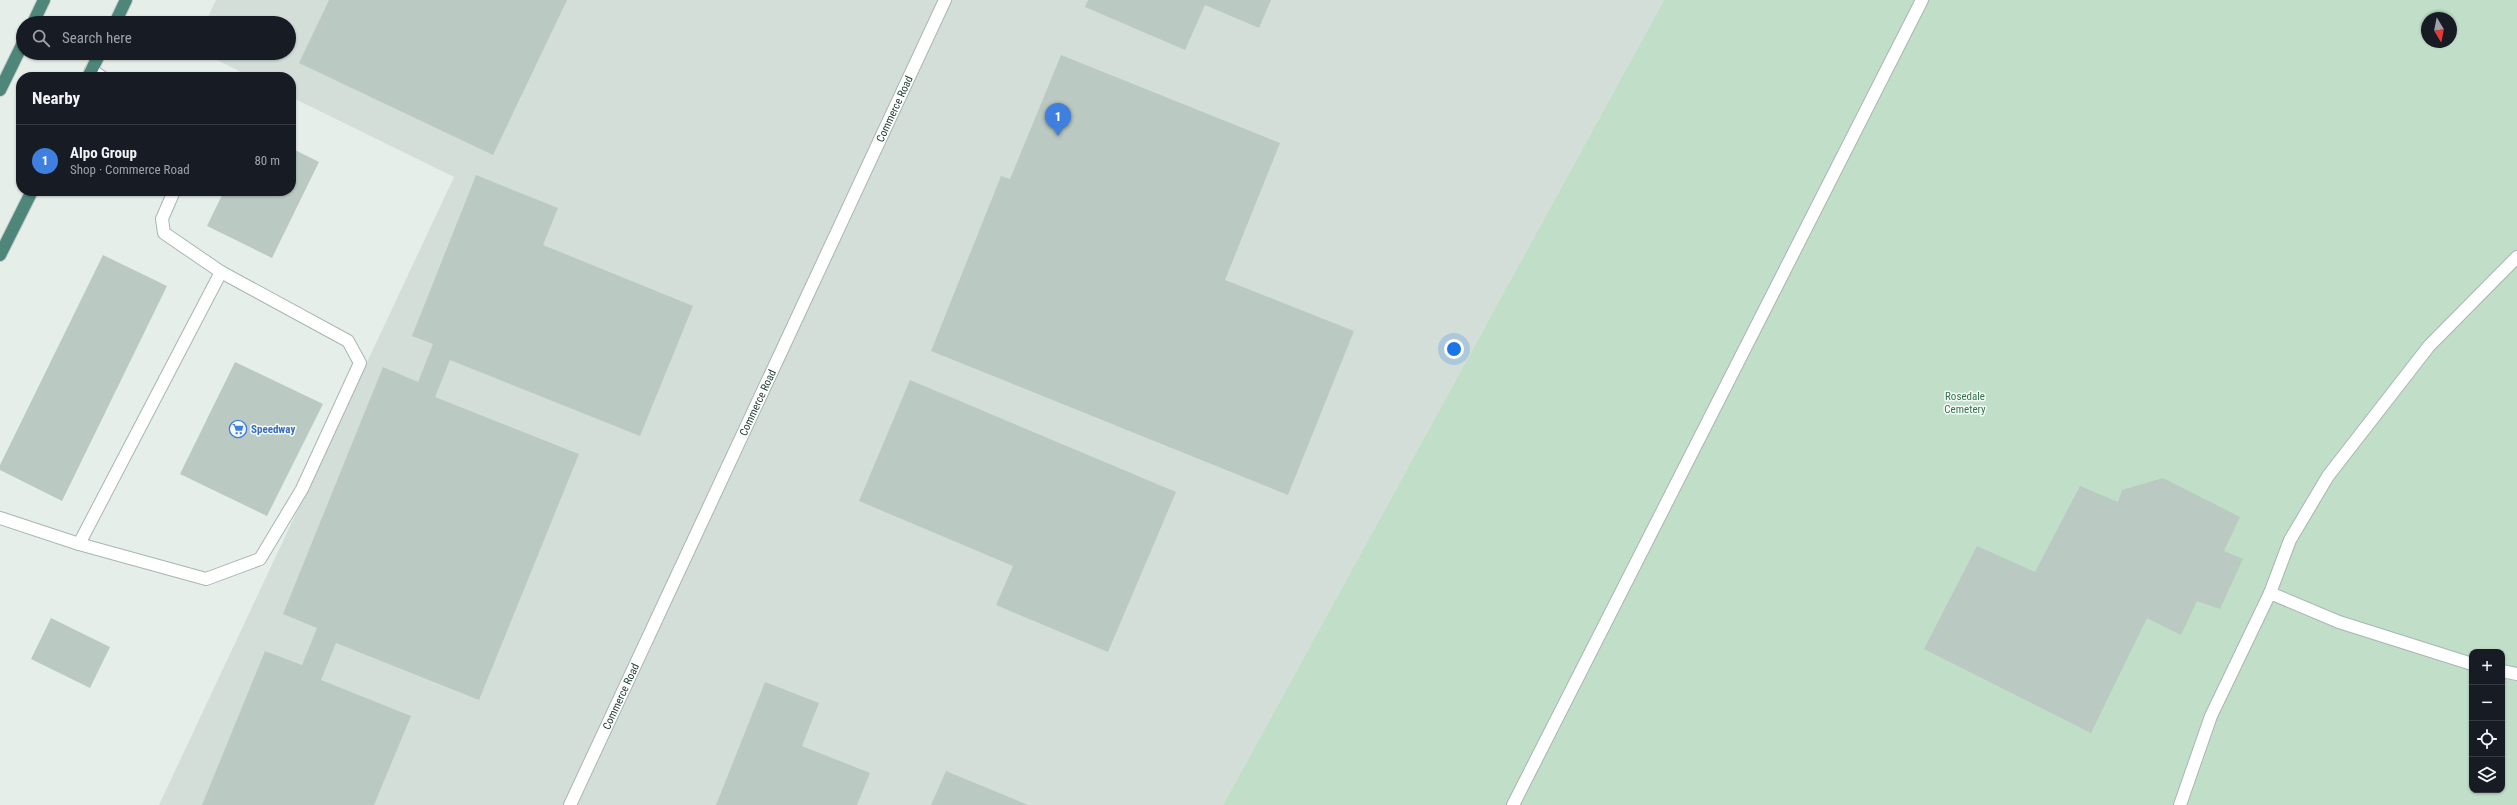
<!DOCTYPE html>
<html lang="en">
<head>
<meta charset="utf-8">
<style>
  body { margin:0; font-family:"Roboto Condensed",sans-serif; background:#242831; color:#f1f3f6 }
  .controls { position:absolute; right:12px; bottom:12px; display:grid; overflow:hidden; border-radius:8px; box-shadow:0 1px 3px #0004 }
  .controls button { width:36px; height:36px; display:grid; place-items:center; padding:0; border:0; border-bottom:1px solid #363941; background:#171b24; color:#f1f3f6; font:20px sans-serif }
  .compass { position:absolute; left:2421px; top:12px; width:36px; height:36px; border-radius:50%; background:#171b24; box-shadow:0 1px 3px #0004; rotate:170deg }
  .you { position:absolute; left:1454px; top:349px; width:14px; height:14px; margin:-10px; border:3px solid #fff; border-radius:50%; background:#1a73e8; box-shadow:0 0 0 6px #1a73e833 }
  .badge { display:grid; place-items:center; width:26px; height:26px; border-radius:50%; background:#ec8765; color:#fff; font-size:13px; font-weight:700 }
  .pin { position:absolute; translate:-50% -33px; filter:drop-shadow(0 1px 2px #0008) }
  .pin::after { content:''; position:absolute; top:21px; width:14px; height:12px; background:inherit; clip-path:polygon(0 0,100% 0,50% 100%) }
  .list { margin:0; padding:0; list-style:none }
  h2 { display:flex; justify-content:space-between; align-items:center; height:52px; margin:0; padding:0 16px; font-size:17px }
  h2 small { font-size:13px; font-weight:400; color:#9ea1a6 }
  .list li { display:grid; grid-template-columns:26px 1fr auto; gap:12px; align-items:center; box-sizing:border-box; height:72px; padding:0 16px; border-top:1px solid #363941 }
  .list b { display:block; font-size:15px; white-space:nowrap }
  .list p { margin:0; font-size:13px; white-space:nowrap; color:#9ea1a6 }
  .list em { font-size:13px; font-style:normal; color:#9ea1a6 }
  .icon { flex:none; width:22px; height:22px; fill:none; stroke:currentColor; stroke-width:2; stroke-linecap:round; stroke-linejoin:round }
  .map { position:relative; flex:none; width:2517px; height:805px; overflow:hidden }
  .search { position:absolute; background:#171b24; box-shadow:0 1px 3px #0004; left:16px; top:16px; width:280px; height:44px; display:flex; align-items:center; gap:10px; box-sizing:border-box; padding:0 14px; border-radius:22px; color:#9ea1a6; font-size:15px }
  .panel { position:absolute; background:#171b24; box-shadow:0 1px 3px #0004; left:16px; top:72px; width:280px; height:124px; border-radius:16px }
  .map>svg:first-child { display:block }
</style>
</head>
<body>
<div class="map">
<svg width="2517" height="805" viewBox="0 0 2517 805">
  <rect width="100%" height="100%" fill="#e6eeea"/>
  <path fill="#d4ded9" d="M216 0H1664L1223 805H159L454 177 291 97V77H251L203 53H289V23H205Z"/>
  <path fill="#c0dec8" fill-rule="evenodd" d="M1664 0H2517V805H1223ZM2427 18H2451V42H2427ZM2472 652H2502V790H2472Z"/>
  <g fill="#bbc9c3">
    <path d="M329 0H567L493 155 299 63Z"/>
    <path d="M1088 0H1271L1259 28 1205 5 1185 50 1085 7Z"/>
    <path d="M1061 55 1280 143 1225 280 1354 331 1288 495 931 351 1001 176 1010 179Z"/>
    <path d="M291 148 319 162 272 258 207 226 224 191H291Z"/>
    <path d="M476 175 558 208 543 245 693 306 640 436 450 360 435 397 579 454 479 700 336 643 321 680 411 716 374 805H202L265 651 302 665 317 628 283 614 383 367 418 382 433 344 412 336Z"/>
    <path d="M103 255 167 286 62 501 0 470V465Z"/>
    <path d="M235 362 323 404 267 516 180 474Z"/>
    <path d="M910 380 1176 492 1108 652 996 605 1013 566 859 501Z"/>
    <path d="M2163 478 2240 517 2224 551 2243 559 2220 609 2197 601 2181 635 2147 618 2091 733 1924 649 1977 546 2035 572 2080 486 2118 502 2122 490Z"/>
    <path d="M51 618 110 647 90 688 31 659Z"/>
    <path d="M765 682 819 703 802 746 870 773 857 805H716Z"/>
    <path d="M946 771 1028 805H931Z"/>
  </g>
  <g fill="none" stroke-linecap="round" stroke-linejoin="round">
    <defs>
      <g id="service">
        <path d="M91 70 102 77"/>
        <path d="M0 518 79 544 206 579 260 559 302 489 360 363 348 341 221 272"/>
        <path d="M79 544 221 272 164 233 162 219 174 191"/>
        <path d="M2270 593 2339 622 2472 664"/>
        <path d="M2502 671 2517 674"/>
        <path d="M1513 805 1922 0"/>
        <path d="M2180 805 2211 716 2270 593 2290 540 2328 476 2429 346 2517 257"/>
      </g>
      <g id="minor">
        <path id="s1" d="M570 805 945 0"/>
      </g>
      <g id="trunk">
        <path d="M33 23 44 0"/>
        <path d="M115 23 126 0"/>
        <path d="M88 77 100 53"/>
        <path d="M0 90 23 43"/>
        <path d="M0 255 32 191"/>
      </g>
    </defs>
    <use href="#service" stroke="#a8b6b1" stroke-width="14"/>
    <use href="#minor" stroke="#a8b6b1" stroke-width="14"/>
    <use href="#trunk" stroke="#c2c9c7" stroke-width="14"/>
    <use href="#service" stroke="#fff" stroke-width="12"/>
    <use href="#minor" stroke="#fff" stroke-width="12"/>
    <use href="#trunk" stroke="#4f867a" stroke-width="12"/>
  </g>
  <defs>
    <symbol id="supermarket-ring" viewBox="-11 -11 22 22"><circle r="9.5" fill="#f6faf8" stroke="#3f7fe0" stroke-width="1.5"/><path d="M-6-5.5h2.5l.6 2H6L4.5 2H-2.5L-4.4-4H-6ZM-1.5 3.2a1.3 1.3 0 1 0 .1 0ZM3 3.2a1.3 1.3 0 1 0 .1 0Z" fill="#3f7fe0"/></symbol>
  </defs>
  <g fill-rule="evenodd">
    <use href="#supermarket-ring" x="228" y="419" width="20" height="20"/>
  </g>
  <g text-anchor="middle" stroke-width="3" stroke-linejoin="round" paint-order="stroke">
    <g font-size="11" fill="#253f38" stroke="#f6faf8">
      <text dy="4" stroke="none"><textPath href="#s1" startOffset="768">Commerce Road</textPath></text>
      <text dy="4" stroke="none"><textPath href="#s1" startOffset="444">Commerce Road</textPath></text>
      <text dy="4" stroke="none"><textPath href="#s1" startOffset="120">Commerce Road</textPath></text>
    </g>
    <g font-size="11" fill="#31754b" stroke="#f6faf8">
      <text x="1965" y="400">Rosedale<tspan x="1965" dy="13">Cemetery</tspan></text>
    </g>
    <g font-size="11" font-weight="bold" fill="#366cbe" stroke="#f6faf8" text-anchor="start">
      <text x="251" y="433">Speedway</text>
    </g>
  </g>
</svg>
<div class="controls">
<button>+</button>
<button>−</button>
<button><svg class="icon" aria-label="locate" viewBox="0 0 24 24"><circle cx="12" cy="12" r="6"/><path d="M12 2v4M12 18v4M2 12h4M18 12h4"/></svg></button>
<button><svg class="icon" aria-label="layers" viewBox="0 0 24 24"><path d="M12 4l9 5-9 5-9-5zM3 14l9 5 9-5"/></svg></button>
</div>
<svg class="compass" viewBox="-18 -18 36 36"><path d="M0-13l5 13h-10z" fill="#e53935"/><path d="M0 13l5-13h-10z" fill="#9ea1a6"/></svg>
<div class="you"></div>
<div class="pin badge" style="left:1058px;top:136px;background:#3f7fe0">1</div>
<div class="search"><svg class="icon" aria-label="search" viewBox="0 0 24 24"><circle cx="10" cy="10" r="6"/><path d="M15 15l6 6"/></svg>Search here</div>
<section class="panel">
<h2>Nearby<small></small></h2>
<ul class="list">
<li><span class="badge" style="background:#3f7fe0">1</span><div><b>Alpo Group</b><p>Shop · Commerce Road</p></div><em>80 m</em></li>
</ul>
</section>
</div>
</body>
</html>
